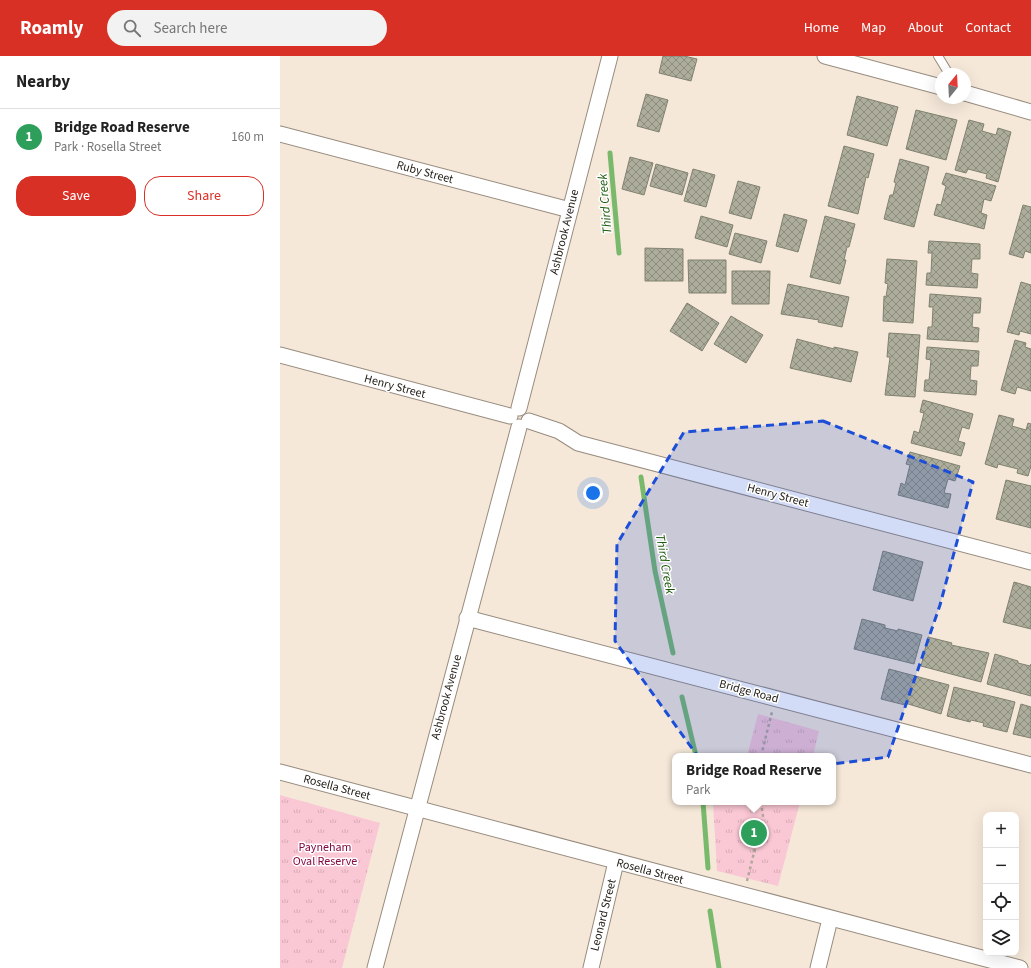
<!DOCTYPE html>
<html lang="en">
<head>
<meta charset="utf-8">
<style>
  body { margin:0; font-family:"Source Sans 3",sans-serif; background:#f2f2f2; color:#222 }
  .controls { position:absolute; right:12px; bottom:12px; display:grid; overflow:hidden; border-radius:8px; box-shadow:0 4px 16px #0002 }
  .controls button { width:36px; height:36px; display:grid; place-items:center; padding:0; border:0; border-bottom:1px solid #e0e0e0; background:#fff; color:#222; font:20px sans-serif }
  .compass { position:absolute; left:655px; top:12px; width:36px; height:36px; border-radius:50%; background:#fff; box-shadow:0 4px 16px #0002; rotate:18deg }
  .you { position:absolute; left:313px; top:437px; width:14px; height:14px; margin:-10px; border:3px solid #fff; border-radius:50%; background:#1a73e8; box-shadow:0 0 0 6px #1a73e833 }
  .badge { display:grid; place-items:center; width:26px; height:26px; border-radius:50%; background:#d93025; color:#fff; font-size:13px; font-weight:700 }
  .pin { position:absolute; translate:-50% -50%; border:2px solid #fff; box-shadow:0 1px 4px #0006 }
  .popup { position:absolute; left:392px; top:697px; width:164px; height:52px; box-sizing:border-box; display:grid; place-content:center; border-radius:8px; background:#fff; filter:drop-shadow(0 1px 3px #0005); font-size:13px; white-space:nowrap; color:#767676 }
  .popup b { font-size:15px; color:#222 }
  .popup::after { content:''; position:absolute; left:50%; top:100%; margin-left:-8px; border:8px solid transparent; border-top-color:#fff }
  .list { margin:0; padding:0; list-style:none }
  h2 { display:flex; justify-content:space-between; align-items:center; height:52px; margin:0; padding:0 16px; font-size:17px }
  h2 small { font-size:13px; font-weight:400; color:#767676 }
  .list li { display:grid; grid-template-columns:26px 1fr auto; gap:12px; align-items:center; box-sizing:border-box; height:56px; padding:0 16px; border-top:1px solid #e0e0e0 }
  .list b { display:block; font-size:15px; white-space:nowrap }
  .list p { margin:0; font-size:13px; white-space:nowrap; color:#767676 }
  .list em { font-size:13px; font-style:normal; color:#767676 }
  .actions { display:flex; gap:8px; padding:12px 16px }
  .actions a { flex:1; padding:9px 0; border:1px solid #d93025; border-radius:16px; text-align:center; font-size:14px; color:#d93025 }
  .actions .main { background:#d93025; color:#fff }
  .icon { flex:none; width:22px; height:22px; fill:none; stroke:currentColor; stroke-width:2; stroke-linecap:round; stroke-linejoin:round }
  .map { position:relative; flex:none; width:751px; height:912px; overflow:hidden }
  header { display:flex; align-items:center; gap:24px; box-sizing:border-box; height:56px; padding:0 20px; background:#d93025; color:#fff }
  header strong { font-size:19px }
  nav { display:flex; gap:22px; margin-inline-start:auto; font-size:14px }
  .search { width:280px; height:36px; background:#f2f2f2; display:flex; align-items:center; gap:10px; box-sizing:border-box; padding:0 14px; border-radius:22px; color:#767676; font-size:15px }
  main { display:flex }
  aside { flex:1; background:#fff }
  .map>svg:first-child { display:block }
</style>
</head>
<body>
<header>
<strong>Roamly</strong>
<div class="search"><svg class="icon" aria-label="search" viewBox="0 0 24 24"><circle cx="10" cy="10" r="6"/><path d="M15 15l6 6"/></svg>Search here</div>
<nav><a>Home</a><a>Map</a><a>About</a><a>Contact</a></nav>
</header>
<main>
<aside>
<h2>Nearby<small></small></h2>
<ul class="list">
<li><span class="badge" style="background:#2e9e5b">1</span><div><b>Bridge Road Reserve</b><p>Park · Rosella Street</p></div><em>160 m</em></li>
</ul>
<div class="actions"><a class="main">Save</a><a>Share</a></div>
</aside>
<div class="map">
<svg width="751" height="912" viewBox="0 0 751 912">
  <defs>
    <pattern id="park-tufts" width="24" height="20" patternUnits="userSpaceOnUse"><rect width="24" height="20" fill="#fac7d4"/><path d="M3 7l-1-3M5 7V3M7 7l1-3M15 17l-1-3M17 17v-4M19 17l1-3" fill="none" stroke="#d6abb5"/></pattern>
    <pattern id="building-cross-hatch" width="8" height="8" patternUnits="userSpaceOnUse"><rect width="8" height="8" fill="#adad9b"/><path d="M0 0l8 8M0 8l8-8" fill="none" stroke="#8d8c7e"/></pattern>
  </defs>
  <rect width="100%" height="100%" fill="#f5e8d9"/>
  <g fill="url(#park-tufts)">
    <path d="M478 658 539 675 533 700H467Z"/>
    <path d="M0 739 100 767 62 912H0Z"/>
    <path d="M433 746H520L498 830 437 815Z"/>
  </g>
  <g fill="none" stroke-linecap="round" stroke-linejoin="round">
    <g stroke="#79b96c" stroke-width="5">
      <path d="M330 97 339 197"/>
      <path d="M361 421 375 515 393 597"/>
      <path d="M402 641 416 700"/>
      <path d="M423 746 428 812"/>
      <path d="M430 855 439 912"/>
    </g>
  </g>
  <g fill="url(#building-cross-hatch)" stroke="#818171">
    <path d="M383 0H404L417 3 411 25 379 17Z"/>
    <path d="M366 38 388 44 379 76 357 70Z"/>
    <path d="M577 40 618 51 607 90 567 79Z"/>
    <path d="M636 54 677 64 666 104 626 93Z"/>
    <path d="M689 64 704 68 702 75 716 79 718 72 731 76 718 126 706 122 707 118 688 113 686 117 675 114Z"/>
    <path d="M564 90 594 98 588 122 586 121 578 158 548 150Z"/>
    <path d="M350 101 373 107 364 139 342 133Z"/>
    <path d="M620 103 649 111 634 171 604 163 610 139H613L616 127 614 126Z"/>
    <path d="M376 108 408 117 402 139 370 130Z"/>
    <path d="M413 113 435 119 426 151 404 145Z"/>
    <path d="M666 117 716 130 711 145 704 143 701 157 707 159 704 173 654 159 657 148 661 149 666 130 662 128Z"/>
    <path d="M458 125 480 131 471 163 449 157Z"/>
    <path d="M743 149 751 151V197L745 195 743 202 729 198Z"/>
    <path d="M504 158 527 164 518 196 496 190Z"/>
    <path d="M421 160 453 169 447 191 415 182Z"/>
    <path d="M545 160 575 168 569 191H567L564 204H566L560 228 530 221Z"/>
    <path d="M455 177 487 185 481 207 449 198Z"/>
    <path d="M649 185 700 188V203H692L691 217 698 218 697 232 646 229 647 217H651L652 197H648Z"/>
    <path d="M365 192 403 193V225H365Z"/>
    <path d="M607 203 637 205 633 267 603 265 604 240 606 241 608 228 605 227Z"/>
    <path d="M408 204H446V237H409Z"/>
    <path d="M452 215H490L489 248H452Z"/>
    <path d="M741 226 751 229V278L740 275 739 279 727 276Z"/>
    <path d="M508 228 569 241 562 271 538 266 539 264 501 258Z"/>
    <path d="M650 238 701 242 700 257H693L692 271 699 272 698 286 647 283 648 271H652L653 251H649Z"/>
    <path d="M407 247 439 267 422 295 390 275Z"/>
    <path d="M451 260 483 279 466 307 434 288Z"/>
    <path d="M609 277 640 279 635 341 605 339 610 301H607Z"/>
    <path d="M517 283 554 293V291L578 296 571 326 510 312Z"/>
    <path d="M735 284 746 287 745 291 751 293V335L737 331 735 338 721 334Z"/>
    <path d="M647 291 699 295 698 310H691L690 324 697 325 696 339 644 335 645 324H649L651 304 646 303Z"/>
    <path d="M643 344 693 358 689 373 682 371 678 385 685 387 681 400 631 387 634 375 639 377 644 357 640 356Z"/>
    <path d="M719 359 734 363 732 370 746 374 748 367 751 368V410L748 420 737 417 738 413 718 408 717 412 705 408Z"/>
    <path d="M630 396 680 410 675 425 668 423 664 437 671 438 668 452 618 439 621 427 625 429 630 409 626 408Z"/>
    <path d="M726 424 751 430V472L716 463Z"/>
    <path d="M603 495 643 506 633 545 593 534Z"/>
    <path d="M734 526 751 531V573L723 566Z"/>
    <path d="M582 563 605 569V572L618 575V573L642 579 634 608 574 593Z"/>
    <path d="M648 581 672 587 671 589 709 597 701 626 641 610Z"/>
    <path d="M715 598 738 605V607L750 610 751 608V640L707 628Z"/>
    <path d="M609 613 669 629 661 658 625 647V649L601 643Z"/>
    <path d="M674 631 735 646 727 676 703 670 704 667 691 664 690 666 667 660Z"/>
    <path d="M741 648 751 651V682L733 678Z"/>
  </g>
  <g fill="none" stroke-linecap="round" stroke-linejoin="round">
    <defs>
      <path id="service" d="M658 0 669 18"/>
      <g id="minor">
        <path d="M545 0 661 31"/>
        <path d="M685 37 751 56"/>
        <path d="M0 78 290 154"/>
        <path d="M0 299 230 360"/>
        <path d="M239 352 330 0"/>
        <path d="M249 365 279 375 298 387 751 506"/>
        <path d="M187 562 751 709"/>
        <path d="M0 716 740 912"/>
        <path d="M95 912 239 371"/>
        <path d="M311 912 336 806"/>
        <path d="M538 912 550 863"/>
      </g>
    </defs>
    <use href="#service" stroke="#988c7f" stroke-width="10"/>
    <use href="#minor" stroke="#988c7f" stroke-width="17"/>
    <g stroke="#b1a79b" stroke-width="2.5" stroke-dasharray="3 3" stroke-linecap="butt">
      <path d="M481 700 492 656"/>
      <path d="M467 825 483 760 481 746"/>
    </g>
    <use href="#service" stroke="#fff" stroke-width="8"/>
    <use href="#minor" stroke="#fff" stroke-width="15"/>
  </g>
  <path fill="#1d4ed8" fill-opacity="0.2" stroke="#1d4ed8" stroke-width="3" stroke-dasharray="8 5" stroke-linejoin="round" d="M543 365 693 426 660 549 608 701 434 723 335 585 337 488 404 376Z"/>
  <g text-anchor="middle" stroke-width="3" stroke-linejoin="round" paint-order="stroke">
    <g font-size="12" fill="#26221c" stroke="#fff">
      <text transform="translate(145 116) rotate(15)" y="4">Ruby Street</text>
      <text transform="translate(284 176) rotate(-76)" y="4">Ashbrook Avenue</text>
      <text transform="translate(115 330) rotate(15)" y="4">Henry Street</text>
      <text transform="translate(498 439) rotate(15)" y="4">Henry Street</text>
      <text transform="translate(469 635) rotate(15)" y="4">Bridge Road</text>
      <text transform="translate(166 641) rotate(-75)" y="4">Ashbrook Avenue</text>
      <text transform="translate(57 731) rotate(15)" y="4">Rosella Street</text>
      <text transform="translate(370 815) rotate(15)" y="4">Rosella Street</text>
      <text transform="translate(323 859) rotate(-76)" y="4">Leonard Street</text>
    </g>
    <g font-size="12" fill="#840842" stroke="#fff">
      <text x="45" y="795">Payneham<tspan x="45" dy="14">Oval Reserve</tspan></text>
    </g>
    <g font-size="13" font-style="italic" fill="#185807" stroke="#fff">
      <text transform="translate(324 148) rotate(-95)" y="5">Third Creek</text>
      <text transform="translate(386 508) rotate(80)" y="5">Third Creek</text>
    </g>
  </g>
</svg>
<div class="controls">
<button>+</button>
<button>−</button>
<button><svg class="icon" aria-label="locate" viewBox="0 0 24 24"><circle cx="12" cy="12" r="6"/><path d="M12 2v4M12 18v4M2 12h4M18 12h4"/></svg></button>
<button><svg class="icon" aria-label="layers" viewBox="0 0 24 24"><path d="M12 4l9 5-9 5-9-5zM3 14l9 5 9-5"/></svg></button>
</div>
<svg class="compass" viewBox="-18 -18 36 36"><path d="M0-13l5 13h-10z" fill="#e53935"/><path d="M0 13l5-13h-10z" fill="#767676"/></svg>
<div class="you"></div>
<div class="pin badge" style="left:474px;top:777px;background:#2e9e5b">1</div>
<div class="popup"><b>Bridge Road Reserve</b>Park</div>
</div>
</main>
</body>
</html>
